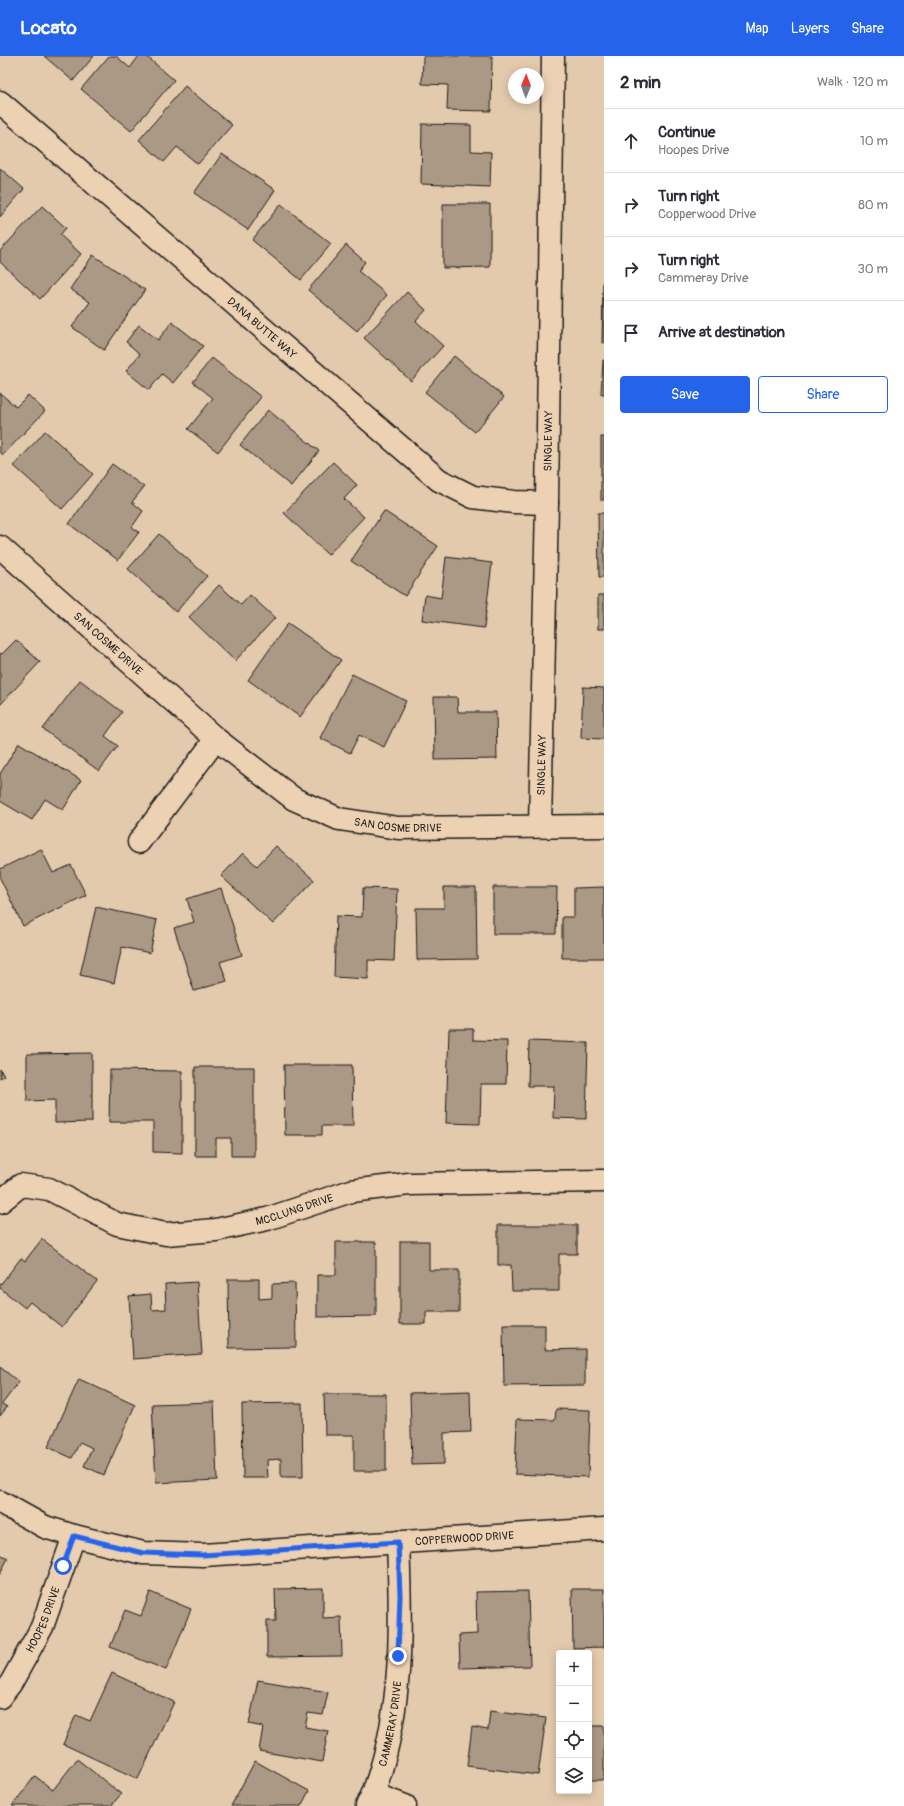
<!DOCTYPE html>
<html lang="en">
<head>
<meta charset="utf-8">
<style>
  body { margin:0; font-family:Pangolin,sans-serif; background:#f2f2f3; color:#2b2b33 }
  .controls { position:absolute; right:12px; bottom:12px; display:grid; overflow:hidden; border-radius:4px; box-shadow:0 2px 10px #0003 }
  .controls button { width:36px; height:36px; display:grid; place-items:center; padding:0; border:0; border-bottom:1px solid #e1e1e2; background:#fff; color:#2b2b33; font:20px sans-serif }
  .compass { position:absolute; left:508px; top:12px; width:36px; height:36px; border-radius:50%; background:#fff; box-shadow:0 2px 10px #0003; rotate:1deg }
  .stop { position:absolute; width:12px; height:12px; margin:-9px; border:3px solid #2563eb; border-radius:50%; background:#fff }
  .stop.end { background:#2563eb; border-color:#fff; box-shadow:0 1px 4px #0008 }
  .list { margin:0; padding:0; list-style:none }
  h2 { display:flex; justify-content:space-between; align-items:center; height:52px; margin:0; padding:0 16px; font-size:17px }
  h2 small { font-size:13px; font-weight:400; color:#7c7c81 }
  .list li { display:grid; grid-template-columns:26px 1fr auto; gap:12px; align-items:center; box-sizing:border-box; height:64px; padding:0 16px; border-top:1px solid #e1e1e2 }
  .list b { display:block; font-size:15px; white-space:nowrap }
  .list p { margin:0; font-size:13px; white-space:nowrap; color:#7c7c81 }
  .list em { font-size:13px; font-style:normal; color:#7c7c81 }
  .actions { display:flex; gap:8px; padding:12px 16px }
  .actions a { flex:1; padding:9px 0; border:1px solid #2563eb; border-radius:4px; text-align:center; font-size:14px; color:#2563eb }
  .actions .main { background:#2563eb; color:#fff }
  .icon { flex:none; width:22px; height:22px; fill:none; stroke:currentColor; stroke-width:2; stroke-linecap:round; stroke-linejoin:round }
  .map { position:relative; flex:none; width:604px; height:1750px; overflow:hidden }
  header { display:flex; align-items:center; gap:24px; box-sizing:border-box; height:56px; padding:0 20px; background:#2563eb; color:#fff }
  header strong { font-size:19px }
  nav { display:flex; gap:22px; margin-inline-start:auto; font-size:14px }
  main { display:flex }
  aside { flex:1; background:#fff }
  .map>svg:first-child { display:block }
</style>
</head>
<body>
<header>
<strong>Locato</strong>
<nav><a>Map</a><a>Layers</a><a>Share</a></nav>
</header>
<main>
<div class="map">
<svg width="604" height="1750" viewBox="0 0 604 1750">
  <rect width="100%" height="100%" fill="#e4caad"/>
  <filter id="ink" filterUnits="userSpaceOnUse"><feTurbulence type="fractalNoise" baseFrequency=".025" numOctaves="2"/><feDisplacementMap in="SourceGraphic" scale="8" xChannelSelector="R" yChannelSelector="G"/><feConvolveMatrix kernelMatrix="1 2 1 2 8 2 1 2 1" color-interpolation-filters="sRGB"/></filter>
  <g filter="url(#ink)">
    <g fill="#ac9985" stroke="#1c1c1c">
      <path d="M44 0H94L73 25Z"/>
      <path d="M109 0H116L130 12 139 0H146L174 24 131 75 81 33Z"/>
      <path d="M423 0H492L491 55 447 54 448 29 422 28Z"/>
      <path d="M185 30 232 69 198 108 177 91 164 106 139 84Z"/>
      <path d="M422 68 471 69V95L491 96 490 131 421 128Z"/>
      <path d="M222 98 275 134 248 174 194 137Z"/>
      <path d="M0 112 24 133 0 161Z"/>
      <path d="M281 148 331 188 301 224 252 184Z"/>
      <path d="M443 148H490V211L443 212Z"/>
      <path d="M42 150 66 172 60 179 81 198 40 243 0 206V195Z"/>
      <path d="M346 189 365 206 358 215 387 239 357 275 308 234Z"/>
      <path d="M93 199 145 234 104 294 72 271 90 246 70 233Z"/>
      <path d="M603 225H604V287H602Z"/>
      <path d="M407 236 426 254 416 265 443 290 411 325 364 282Z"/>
      <path d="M172 266 203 290 173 327 162 318 149 334 126 315 140 298 126 286 139 269 158 284Z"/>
      <path d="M454 300 504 341 475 376 425 336Z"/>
      <path d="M212 302 261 341 218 396 188 373 213 342 193 326Z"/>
      <path d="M603 304H604V338H601Z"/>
      <path d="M0 337 16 351 28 339 45 355 3 399 0 396Z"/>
      <path d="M268 354 319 395 291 430 240 389Z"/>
      <path d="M45 375 93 418 62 453 14 410Z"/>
      <rect x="601" y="381" width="3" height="63"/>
      <path d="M333 406 357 429 344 443 364 461 328 499 284 457Z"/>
      <path d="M112 408 144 431 132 446 143 455 132 471 139 476 118 504 69 468Z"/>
      <path d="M384 455 438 490 405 540 351 505Z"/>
      <path d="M598 457H604V521H599Z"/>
      <path d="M159 478 207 520 176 556 128 513Z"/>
      <path d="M446 501 492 507 484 572 422 564 425 539 441 542Z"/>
      <path d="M219 529 241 549 250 539 275 562 235 605 189 561Z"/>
      <rect x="598" y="539" width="6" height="34"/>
      <path d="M288 567 341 604 300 661 248 624Z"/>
      <path d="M16 584 40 606 0 649V597L2 598Z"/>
      <path d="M352 618 406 645 384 691 359 679 350 697 320 682Z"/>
      <path d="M80 624 122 656 105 680 118 690 99 715 43 673Z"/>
      <path d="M583 631 604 632V683L581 682Z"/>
      <path d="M434 641H457L458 656H496L497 703 435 704Z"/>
      <path d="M19 687 81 724 63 754 45 743 32 764 0 745V718Z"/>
      <path d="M276 790 314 824 273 868 221 820 243 797 257 810Z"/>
      <path d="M41 793 53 817 71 809 86 839 23 870 0 822V813Z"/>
      <path d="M444 831H476L477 903 417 904 416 852H444Z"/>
      <path d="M493 831H557L556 878H493Z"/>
      <path d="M604 831V902H562V861H574V832Z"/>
      <path d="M221 832 242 899 220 906 227 925 194 935 174 872 194 866 187 843Z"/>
      <path d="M363 832 397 833 394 905 368 904V923L334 921 336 860 362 861Z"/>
      <path d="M96 851 157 864 150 897 122 891 114 927 80 919Z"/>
      <path d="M449 973H473V984L507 985 506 1028H481L480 1068 446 1067Z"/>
      <path d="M529 985 588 987 586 1063 553 1062 554 1030H528Z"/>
      <path d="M92 997V1066L55 1067V1044L27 1045V998Z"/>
      <path d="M284 1009H352L353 1070H322V1079H285Z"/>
      <path d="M195 1011H254V1100H231V1082H216V1100H195Z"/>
      <path d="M0 1013 4 1020 0 1022Z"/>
      <path d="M110 1014 182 1015V1097L153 1096V1066H109Z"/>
      <path d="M498 1169H577V1198H559V1235H512L511 1209H498Z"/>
      <path d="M42 1183 97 1225 62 1271 30 1246 25 1252 0 1232V1229L21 1202 25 1205Z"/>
      <path d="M400 1185H429V1214H459V1256H426V1268H400Z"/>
      <path d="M336 1186H376V1260L317 1261V1219H336Z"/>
      <path d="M228 1223H259V1243L272 1242V1228L295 1227 296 1291 229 1292Z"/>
      <path d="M197 1226 202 1298 133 1303 129 1240 151 1238 152 1254 166 1253 165 1228Z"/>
      <path d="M503 1269H545V1294L585 1293V1329L504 1330Z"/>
      <path d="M0 1311 19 1326 2 1348 7 1351 0 1360Z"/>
      <path d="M79 1323 135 1349 104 1419 84 1410 92 1392 80 1386 72 1402 48 1391Z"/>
      <path d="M470 1335 471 1376 444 1377V1408L412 1409 410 1337Z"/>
      <path d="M324 1338H386V1415H354V1379H325Z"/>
      <path d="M214 1346 217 1424 156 1427 152 1348Z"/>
      <path d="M302 1347 303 1421H281V1403L267 1404 268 1422H243L242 1348Z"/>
      <path d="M556 1353 590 1354 588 1421 515 1418 517 1363 555 1364Z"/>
      <path d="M0 1498 8 1502 0 1518Z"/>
      <path d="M323 1532V1562L341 1561 342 1600 267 1601V1565H276L275 1533Z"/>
      <path d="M572 1533H604V1591L573 1592Z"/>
      <path d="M528 1535 530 1610 460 1612 459 1579 477 1578 476 1536Z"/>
      <path d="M150 1536 191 1553 166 1614 110 1591 125 1554 141 1560Z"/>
      <path d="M112 1617 174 1646 138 1723 63 1688 76 1659 90 1665Z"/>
      <path d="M258 1624 328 1636 323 1659 308 1657 305 1671 328 1675 322 1706 259 1695 263 1671 249 1668Z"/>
      <path d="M490 1655 546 1662 538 1719 467 1710 472 1671 488 1674Z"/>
      <rect x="589" y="1670" width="15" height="54"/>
      <path d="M77 1703 121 1738 111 1750H12L35 1720 53 1734Z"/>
      <path d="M255 1705 309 1735 301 1750H231Z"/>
    </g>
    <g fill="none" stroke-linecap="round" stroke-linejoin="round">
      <defs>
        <g id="minor">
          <path id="s1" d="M0 46 439 424 473 441 514 446 547 447"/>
          <path id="s2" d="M0 491 216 683 294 743 339 763 398 772 604 770"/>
          <path id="s3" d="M540 770 547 447 553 0"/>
          <path d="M139 786 216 683"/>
          <path id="s4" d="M0 1146 21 1129 49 1133 117 1168 166 1178 216 1174 267 1163 351 1135 409 1128 604 1125"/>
          <path id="s5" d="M0 1446 45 1471 74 1480 143 1497 203 1499 604 1473"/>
          <path id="s6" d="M0 1641 11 1627 42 1571 74 1480"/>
          <path d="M373 1738 405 1750"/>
          <path id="s7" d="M367 1750C374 1737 378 1724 382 1710 403 1638 401 1560 398 1486"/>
        </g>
      </defs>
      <use href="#minor" stroke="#1c1c1c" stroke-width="25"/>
      <use href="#minor" stroke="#ecd1b3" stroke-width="22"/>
    </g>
  </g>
  <g fill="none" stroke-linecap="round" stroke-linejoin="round" filter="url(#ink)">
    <path stroke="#2563eb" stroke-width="5" d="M63 1510 74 1480 143 1497 203 1499 398 1486 400 1540 398 1600"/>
  </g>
  <g text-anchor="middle" stroke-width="3.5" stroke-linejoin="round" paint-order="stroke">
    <g font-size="11" fill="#1c1c1c" stroke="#ecd1b3">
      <text dy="4" stroke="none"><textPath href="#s1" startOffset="346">DANA BUTTE WAY</textPath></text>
      <text dy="4" stroke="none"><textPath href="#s3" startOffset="385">SINGLE WAY</textPath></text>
      <text dy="4" stroke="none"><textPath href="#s2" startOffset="145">SAN COSME DRIVE</textPath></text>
      <text dy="4" stroke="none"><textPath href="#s3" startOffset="61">SINGLE WAY</textPath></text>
      <text dy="4" stroke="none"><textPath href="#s2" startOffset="496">SAN COSME DRIVE</textPath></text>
      <text dy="4" stroke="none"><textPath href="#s4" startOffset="313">MCCLUNG DRIVE</textPath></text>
      <text dy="4" stroke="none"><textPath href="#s5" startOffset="475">COPPERWOOD DRIVE</textPath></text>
      <text dy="4" stroke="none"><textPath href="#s6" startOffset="89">HOOPES DRIVE</textPath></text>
      <text dy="4" stroke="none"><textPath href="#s7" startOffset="86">CAMMERAY DRIVE</textPath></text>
    </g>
  </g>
</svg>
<div class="controls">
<button>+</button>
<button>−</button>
<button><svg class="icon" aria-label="locate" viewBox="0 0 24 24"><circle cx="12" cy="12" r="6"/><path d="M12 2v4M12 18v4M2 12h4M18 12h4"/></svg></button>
<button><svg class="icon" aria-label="layers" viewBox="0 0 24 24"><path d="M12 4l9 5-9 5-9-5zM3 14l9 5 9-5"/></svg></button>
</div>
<svg class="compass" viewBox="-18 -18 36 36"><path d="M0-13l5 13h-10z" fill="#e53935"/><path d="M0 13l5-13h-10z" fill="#7c7c81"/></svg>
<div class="stop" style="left:63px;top:1510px"></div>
<div class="stop end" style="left:398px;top:1600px"></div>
</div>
<aside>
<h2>2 min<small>Walk · 120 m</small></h2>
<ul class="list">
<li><svg class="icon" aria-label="ahead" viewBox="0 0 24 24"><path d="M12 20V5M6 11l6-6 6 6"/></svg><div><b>Continue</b><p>Hoopes Drive</p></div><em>10 m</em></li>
<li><svg class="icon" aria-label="right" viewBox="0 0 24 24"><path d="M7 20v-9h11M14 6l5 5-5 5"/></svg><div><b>Turn right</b><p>Copperwood Drive</p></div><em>80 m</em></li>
<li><svg class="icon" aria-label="right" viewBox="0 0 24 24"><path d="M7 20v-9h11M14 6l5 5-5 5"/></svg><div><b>Turn right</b><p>Cammeray Drive</p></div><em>30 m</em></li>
<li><svg class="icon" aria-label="arrive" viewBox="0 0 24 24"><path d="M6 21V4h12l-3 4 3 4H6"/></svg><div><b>Arrive at destination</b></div></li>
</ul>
<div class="actions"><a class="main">Save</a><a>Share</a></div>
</aside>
</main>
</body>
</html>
